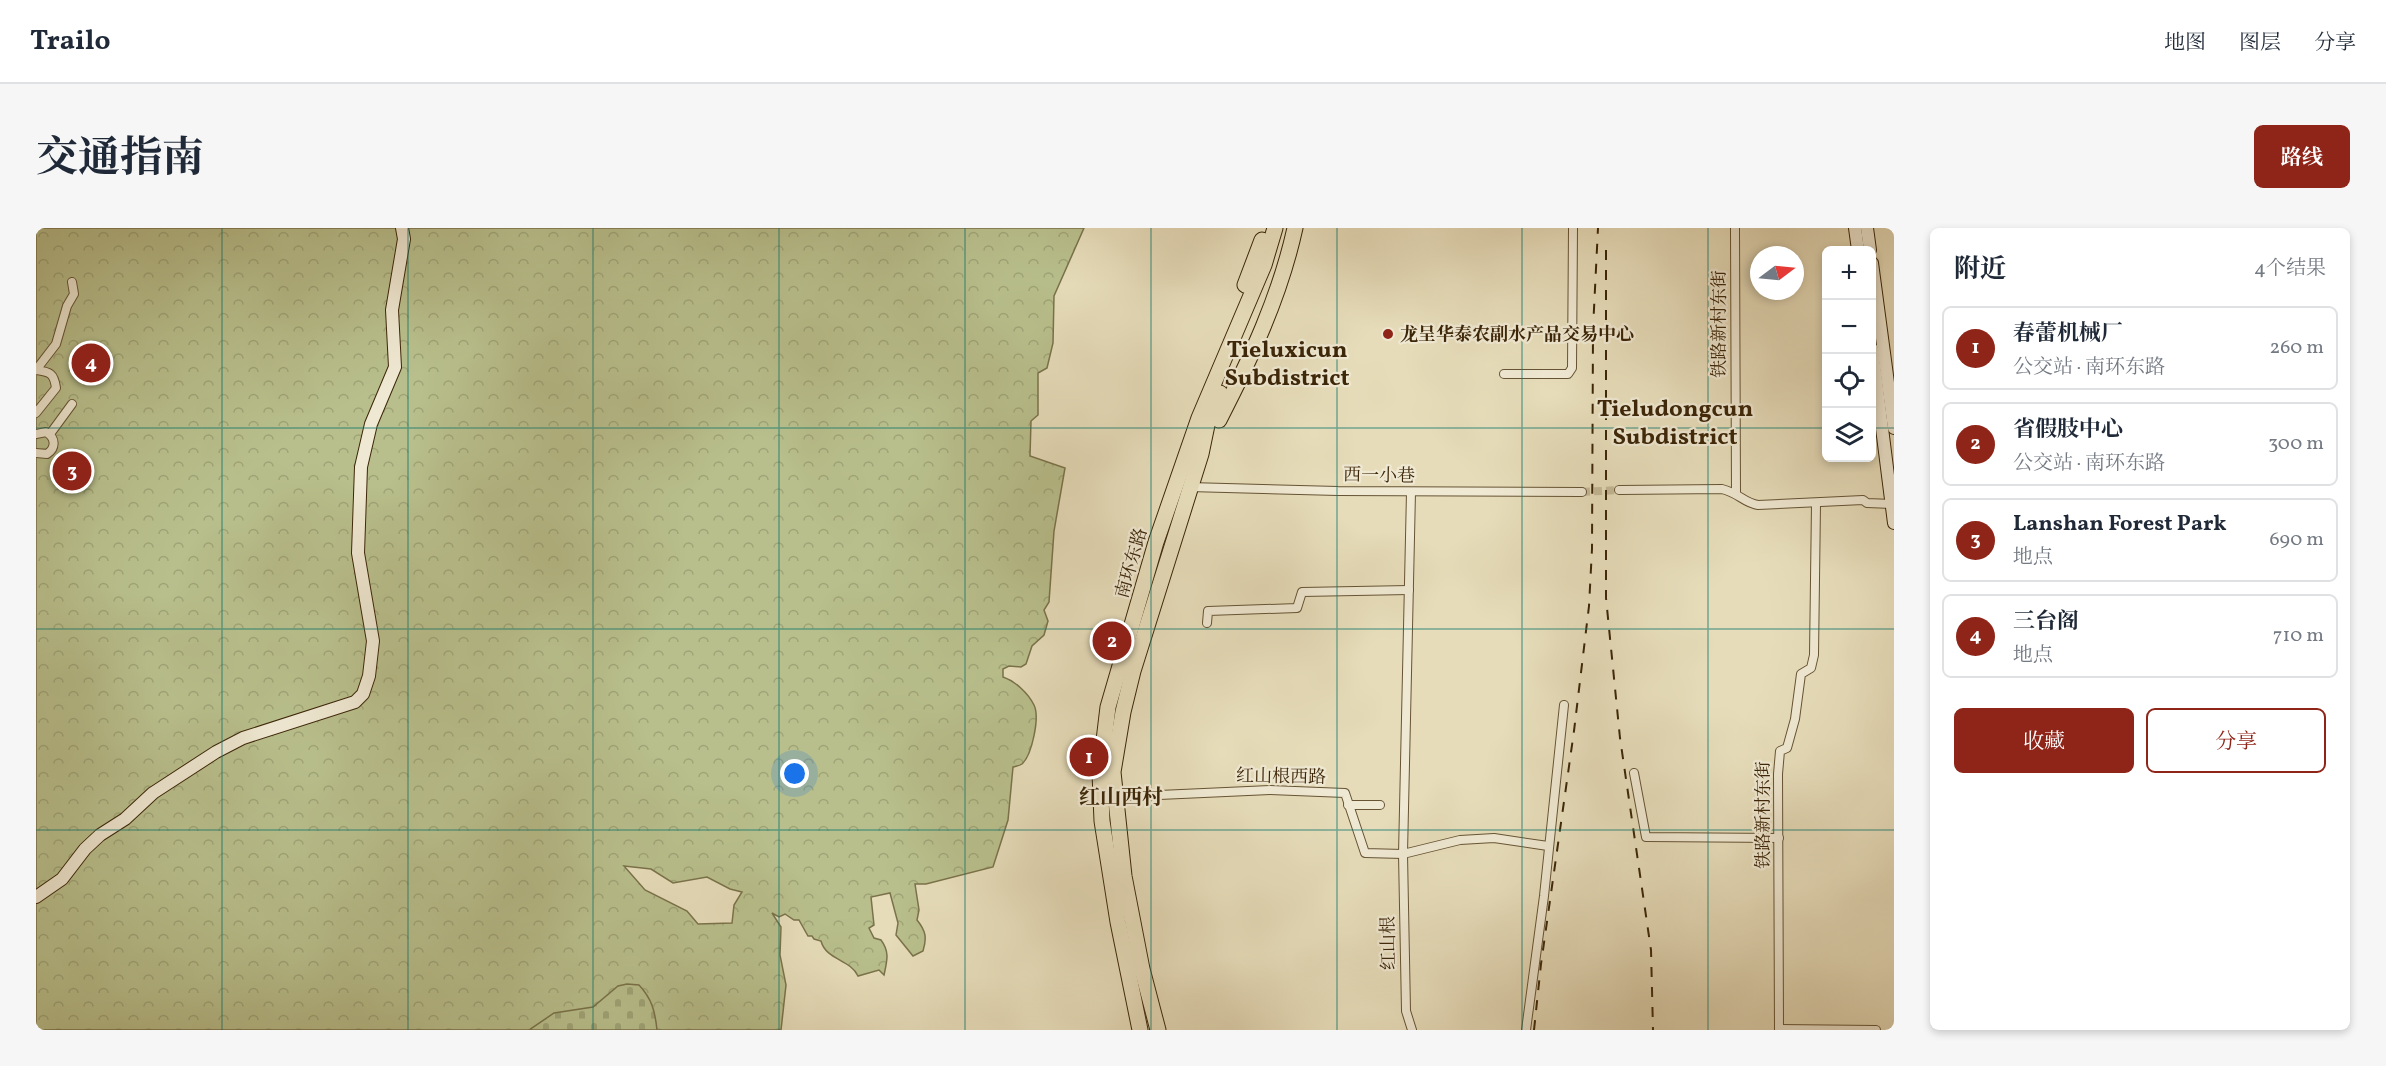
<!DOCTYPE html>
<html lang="zh">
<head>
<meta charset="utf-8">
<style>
  body { margin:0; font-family:Vollkorn,"Noto Serif SC",serif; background:#f6f6f7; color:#1f2937 }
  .controls { position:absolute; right:18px; top:18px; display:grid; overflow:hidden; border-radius:9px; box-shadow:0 3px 9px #0003 }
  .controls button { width:54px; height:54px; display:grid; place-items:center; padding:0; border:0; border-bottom:2px solid #e0e1e3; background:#fff; color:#1f2937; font:30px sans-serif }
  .compass { position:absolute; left:1714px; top:18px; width:54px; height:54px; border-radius:50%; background:#fff; box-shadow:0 3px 9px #0003; rotate:74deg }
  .you { position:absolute; left:759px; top:546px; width:21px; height:21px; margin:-15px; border:4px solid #fff; border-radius:50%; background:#1a73e8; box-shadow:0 0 0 9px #1a73e833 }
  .badge { display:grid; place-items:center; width:39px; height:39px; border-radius:50%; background:#8f2418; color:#fff; font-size:20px; font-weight:700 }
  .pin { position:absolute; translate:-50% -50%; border:3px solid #fff; box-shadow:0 2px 6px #0006 }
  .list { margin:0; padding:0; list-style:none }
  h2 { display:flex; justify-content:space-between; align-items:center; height:78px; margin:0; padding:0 24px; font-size:26px }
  h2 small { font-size:20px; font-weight:400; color:#747a83 }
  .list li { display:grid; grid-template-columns:39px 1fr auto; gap:18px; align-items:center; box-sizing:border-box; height:84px; margin:0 12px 12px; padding:0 12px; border:2px solid #e0e1e3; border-radius:9px }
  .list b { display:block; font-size:22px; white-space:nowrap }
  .list p { margin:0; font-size:20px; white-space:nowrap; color:#747a83 }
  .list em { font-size:20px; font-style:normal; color:#747a83 }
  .actions { display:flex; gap:12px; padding:18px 24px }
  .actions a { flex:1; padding:14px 0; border:2px solid #8f2418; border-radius:9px; text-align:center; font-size:21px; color:#8f2418 }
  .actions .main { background:#8f2418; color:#fff }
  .icon { flex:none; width:33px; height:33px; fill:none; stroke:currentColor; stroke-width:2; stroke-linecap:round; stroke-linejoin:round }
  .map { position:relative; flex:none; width:1858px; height:802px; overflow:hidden; border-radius:9px }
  header { display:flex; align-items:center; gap:36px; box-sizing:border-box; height:84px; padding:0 30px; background:#fff; border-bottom:2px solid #e0e1e3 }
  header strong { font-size:28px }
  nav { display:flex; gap:33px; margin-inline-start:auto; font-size:21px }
  .intro { display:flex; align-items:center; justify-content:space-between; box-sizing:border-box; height:144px; padding:0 36px }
  h1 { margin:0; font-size:42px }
  .button { padding:15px 27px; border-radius:9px; background:#8f2418; color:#fff; font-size:21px; font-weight:700 }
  main { display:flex; gap:36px; padding:0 36px }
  aside { flex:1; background:#fff; border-radius:9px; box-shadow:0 3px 9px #0003 }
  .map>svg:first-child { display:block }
</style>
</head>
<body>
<header>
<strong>Trailo</strong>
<nav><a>地图</a><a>图层</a><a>分享</a></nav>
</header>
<div class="intro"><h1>交通指南</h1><a class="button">路线</a></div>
<main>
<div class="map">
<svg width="1858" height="802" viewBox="0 0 1858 802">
  <defs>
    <pattern id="forest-crowns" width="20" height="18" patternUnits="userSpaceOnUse" patternTransform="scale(1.5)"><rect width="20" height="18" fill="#b8bf8c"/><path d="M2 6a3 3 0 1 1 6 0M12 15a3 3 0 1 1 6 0" fill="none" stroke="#9fa477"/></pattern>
    <pattern id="cemetery-stones" width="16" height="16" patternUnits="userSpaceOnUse" patternTransform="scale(1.5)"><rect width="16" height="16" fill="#b8bf8c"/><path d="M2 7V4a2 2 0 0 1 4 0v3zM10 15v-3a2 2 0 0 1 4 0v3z" fill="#9fa477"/></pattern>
  </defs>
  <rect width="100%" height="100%" fill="#e6dcb9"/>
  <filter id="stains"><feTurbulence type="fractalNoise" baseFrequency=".00333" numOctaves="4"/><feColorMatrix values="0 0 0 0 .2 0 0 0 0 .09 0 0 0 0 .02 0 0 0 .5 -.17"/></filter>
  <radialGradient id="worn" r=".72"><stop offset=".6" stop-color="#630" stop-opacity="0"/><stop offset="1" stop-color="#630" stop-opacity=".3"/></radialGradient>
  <path fill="url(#forest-crowns)" stroke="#7a724a" stroke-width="1.5" fill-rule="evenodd" d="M0 0H1048L1018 68 1017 115 1011 140 1002 145V187L995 193 994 228 1029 240 1018 303 1013 374 1008 382 1012 393 1008 407 996 418 990 436 985 439 973 438 967 441V449C979 453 992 465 998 477 1004 489 996 527 986 536 983 538 980 538 977 539L972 592 957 639 890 656H879L883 682 881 692C890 703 891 710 887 723L877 728 860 707 862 695 854 665 835 669 838 697 833 700 838 710 845 712C854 724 851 733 848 747L843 742 822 748C814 731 790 732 785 713L778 711 776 708H772L763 692H758L749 686 743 689 736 685 745 699 744 727 750 757 745 802H0ZM588 638 615 641 637 655 671 649 694 661 706 664 698 677 696 695 662 696 651 683 609 662Z"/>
  <path fill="url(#cemetery-stones)" stroke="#7a724a" stroke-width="1.5" d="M591 756 603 757C616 771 619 783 621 802H493L518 785 557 779 582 758Z"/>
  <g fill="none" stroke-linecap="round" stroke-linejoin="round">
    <path stroke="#c4b896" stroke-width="8" stroke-dasharray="8 4" stroke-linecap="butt" d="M1546 264 1583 262"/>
    <defs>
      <g id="street">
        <path d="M1699 0 1700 264"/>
        <path d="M0 142 20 116 31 78 38 66 36 54"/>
        <path d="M0 142C14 144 18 145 20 160L0 185"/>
        <path d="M1468 146H1532L1536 140 1537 0"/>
        <path d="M0 206 10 204C20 210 20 220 11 226L0 225"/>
        <path d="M14 206 36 176"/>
        <path d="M1153 259 1302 263 1546 264"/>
        <path d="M1583 262 1686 261C1703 265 1708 275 1722 277L1827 272 1831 275 1856 276"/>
        <path d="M1375 264 1367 626 1370 783 1376 802"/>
        <path d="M1171 395 1172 383 1261 380 1266 364 1373 362"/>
        <path d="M1598 545 1610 609 1743 610"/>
        <path d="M1079 569 1234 562 1309 565 1329 625 1367 626 1424 612 1458 610 1512 618"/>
        <path d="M1312 577H1344"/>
        <path d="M1743 801 1840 802"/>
        <path d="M1490 802 1508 668 1528 477"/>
        <path d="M1743 802 1742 546 1744 523 1751 520 1759 491 1765 446 1775 440 1778 427 1780 276"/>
      </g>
      <g id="secondary">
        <path d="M1819 0 1822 22"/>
        <path d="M1831 0 1834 22"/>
        <path d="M1836 35 1858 200"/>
        <path d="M1836 121 1858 295"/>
        <path d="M0 669 26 651 49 621 64 607 89 591 117 565 180 524 207 510 319 474 327 466 333 448 337 413 322 325 325 239 335 196 359 139 356 82 368 11 366 0"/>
      </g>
      <g id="highway">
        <path d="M1209 57 1226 12"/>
        <path d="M1183 192C1215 130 1244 68 1259 0"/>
        <path d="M1104 802 1082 694 1066 593 1064 546 1072 479 1120 314 1163 190 1228 37 1239 0"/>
        <path d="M1122 802 1106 741 1088 648 1077 544 1087 484 1097 443 1165 226 1171 197 1184 165"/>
      </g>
    </defs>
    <use href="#street" stroke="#665434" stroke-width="10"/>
    <use href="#secondary" stroke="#3c2608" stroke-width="14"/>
    <use href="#highway" stroke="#3c2608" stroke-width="17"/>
    <use href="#street" stroke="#efe8d2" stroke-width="8"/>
    <use href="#secondary" stroke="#efe8d2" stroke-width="12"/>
    <use href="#highway" stroke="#e6dcb9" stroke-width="15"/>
    <g stroke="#3c2608" stroke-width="2" stroke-dasharray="10 10" stroke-linecap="butt">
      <path d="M1570 22V370L1584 510 1615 722 1617 802"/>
      <path d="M1498 802 1505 736 1538 503 1553 378 1556 321 1557 101 1562 0"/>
    </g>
  </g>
  <path fill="none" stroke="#0f766e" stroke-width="1.5" stroke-opacity="0.55" d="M186 0V802M372 0V802M557 0V802M743 0V802M929 0V802M1115 0V802M1301 0V802M1486 0V802M1672 0V802M0 200H1790M1836 200H1858M0 401H1858M0 602H1858"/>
  <circle fill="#8f2418" stroke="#efe8d2" stroke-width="2" cx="1352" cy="106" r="6"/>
  <g text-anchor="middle" stroke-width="4.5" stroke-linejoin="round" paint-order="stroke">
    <g font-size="18" fill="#3c2608" stroke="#efe8d2">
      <text transform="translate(1683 96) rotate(-90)" y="6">铁路新村东街</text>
      <text transform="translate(1343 247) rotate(1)" y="6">西一小巷</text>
      <text transform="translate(1095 335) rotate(-74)" y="6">南环东路</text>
      <text transform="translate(1245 548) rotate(1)" y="6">红山根西路</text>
      <text transform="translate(1727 587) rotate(-90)" y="6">铁路新村东街</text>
      <text transform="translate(1352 715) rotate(-91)" y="6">红山根</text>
    </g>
    <g font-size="18" font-weight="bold" fill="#3c2608" stroke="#efe8d2" text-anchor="start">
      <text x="1364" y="112">龙呈华泰农副水产品交易中心</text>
    </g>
    <g font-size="21" font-weight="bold" fill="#3c2608" stroke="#efe8d2">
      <text x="1085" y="576">红山西村</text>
    </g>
    <g font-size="24" font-weight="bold" fill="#3c2608" stroke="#efe8d2">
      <text x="1251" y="129">Tieluxicun<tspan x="1251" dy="28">Subdistrict</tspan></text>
      <text x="1639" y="188">Tieludongcun<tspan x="1639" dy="28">Subdistrict</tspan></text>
    </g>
  </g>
  <rect width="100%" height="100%" filter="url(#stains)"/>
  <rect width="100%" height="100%" fill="url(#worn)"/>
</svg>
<div class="controls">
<button>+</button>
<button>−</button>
<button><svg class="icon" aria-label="locate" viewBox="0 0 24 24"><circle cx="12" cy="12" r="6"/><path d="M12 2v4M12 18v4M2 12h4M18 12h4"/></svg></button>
<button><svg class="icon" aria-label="layers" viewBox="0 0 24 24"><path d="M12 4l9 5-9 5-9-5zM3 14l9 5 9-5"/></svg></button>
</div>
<svg class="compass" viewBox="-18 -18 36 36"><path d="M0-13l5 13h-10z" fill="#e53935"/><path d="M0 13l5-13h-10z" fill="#747a83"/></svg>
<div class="you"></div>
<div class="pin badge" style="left:1053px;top:529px">1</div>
<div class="pin badge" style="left:1076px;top:413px">2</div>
<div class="pin badge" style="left:36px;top:243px">3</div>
<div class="pin badge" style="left:55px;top:135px">4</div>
</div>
<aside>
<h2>附近<small>4个结果</small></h2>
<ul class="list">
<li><span class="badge">1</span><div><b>春蕾机械厂</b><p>公交站 · 南环东路</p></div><em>260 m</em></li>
<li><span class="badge">2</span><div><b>省假肢中心</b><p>公交站 · 南环东路</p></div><em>300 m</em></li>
<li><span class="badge">3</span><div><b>Lanshan Forest Park</b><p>地点</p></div><em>690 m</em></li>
<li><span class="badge">4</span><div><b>三台阁</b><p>地点</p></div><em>710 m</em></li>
</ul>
<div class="actions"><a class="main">收藏</a><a>分享</a></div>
</aside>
</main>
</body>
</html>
